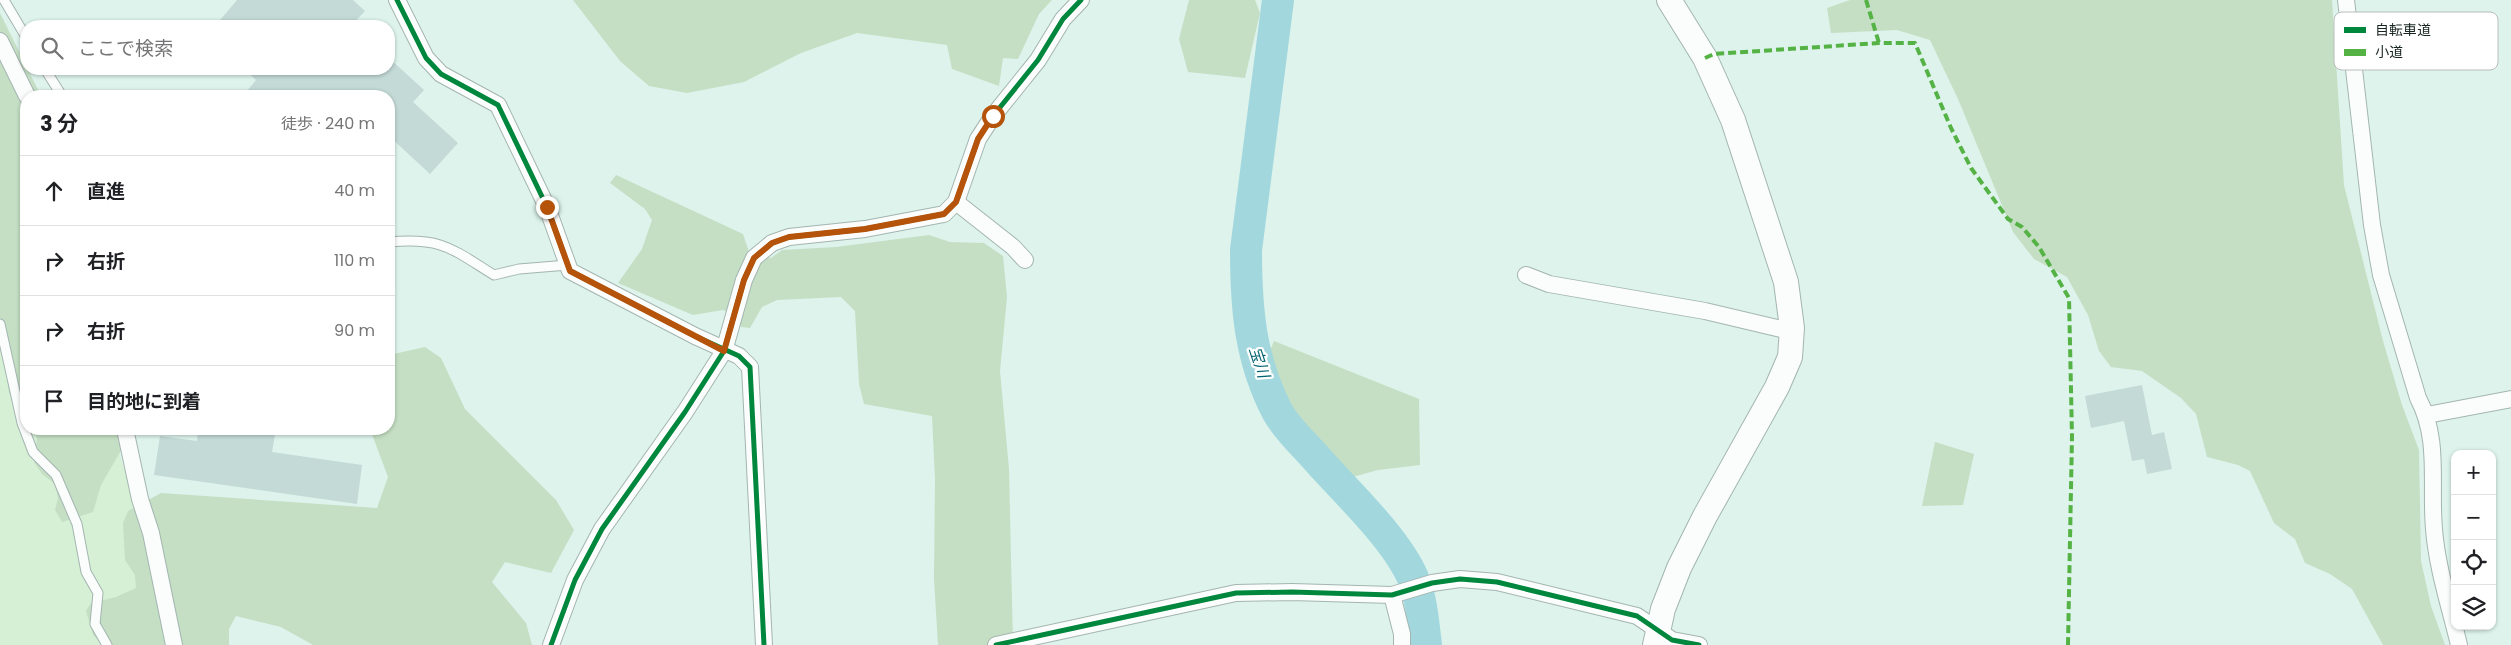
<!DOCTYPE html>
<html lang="ja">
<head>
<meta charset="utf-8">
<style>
  body { margin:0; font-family:Poppins,"Noto Sans JP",sans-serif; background:#f6f6f6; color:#202124 }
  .controls { position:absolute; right:15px; bottom:15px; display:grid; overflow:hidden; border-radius:10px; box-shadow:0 1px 4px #0004 }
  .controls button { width:45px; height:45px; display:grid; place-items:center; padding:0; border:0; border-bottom:1px solid #e0e0e0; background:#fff; color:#202124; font:25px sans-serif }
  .stop { position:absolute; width:15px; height:15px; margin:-11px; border:4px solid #b45309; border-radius:50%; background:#fff }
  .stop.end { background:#b45309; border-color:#fff; box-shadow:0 1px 5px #0008 }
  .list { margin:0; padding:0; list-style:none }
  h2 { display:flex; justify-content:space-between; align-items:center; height:65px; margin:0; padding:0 20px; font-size:21px }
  h2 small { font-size:16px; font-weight:400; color:#757577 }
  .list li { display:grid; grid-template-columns:32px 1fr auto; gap:15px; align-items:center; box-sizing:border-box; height:70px; padding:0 20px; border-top:1px solid #e0e0e0 }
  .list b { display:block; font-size:19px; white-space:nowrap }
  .list em { font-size:16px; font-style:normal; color:#757577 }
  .icon { flex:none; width:28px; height:28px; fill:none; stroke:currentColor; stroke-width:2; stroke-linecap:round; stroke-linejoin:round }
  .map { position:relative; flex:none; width:2511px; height:645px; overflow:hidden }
  .search { position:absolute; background:#fff; box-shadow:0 1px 4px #0004; left:20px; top:20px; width:375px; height:55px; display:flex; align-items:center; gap:12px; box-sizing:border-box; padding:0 18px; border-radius:20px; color:#757577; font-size:19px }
  .panel { position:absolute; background:#fff; box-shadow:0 1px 4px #0004; left:20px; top:90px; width:375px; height:345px; border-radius:20px }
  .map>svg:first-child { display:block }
</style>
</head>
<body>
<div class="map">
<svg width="2511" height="645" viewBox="0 0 2511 645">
  <rect width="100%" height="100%" fill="#ddf3ec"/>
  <path fill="#d5f0d5" d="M0 59 26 111V429H116L120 456 145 535 168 645H0Z"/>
  <g fill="#c4dfc4">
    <path d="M573 0H1052L1039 14 1018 59 1003 58 999 86 952 69 947 45 857 33 801 53 744 82 687 93 649 86 620 61Z"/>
    <path d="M1189 0H1255L1260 13 1245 78 1188 72 1179 39Z"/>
    <path d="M1850 0H2332L2344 185 2383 341 2402 405 2419 450 2421 561 2431 606 2445 645H2383L2352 589 2330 574 2305 563 2295 539 2274 523 2250 471 2238 465 2207 457 2196 414 2181 398 2142 371 2111 367 2099 351 2088 315 2067 277 2034 259 2013 232 1958 99 1930 40 1897 30 1831 33 1827 8Z"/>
    <path d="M0 13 41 96H26V414L9 393 0 318Z"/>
    <path d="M616 175 743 234 749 252 771 258 782 250 836 247 929 235 950 242 984 243 1003 256 1007 297 1000 371 1009 469 1013 645H938L934 579 935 479 932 416 864 404 859 384 855 311 841 297 777 300 762 307 750 328 741 327 739 318 723 310 693 315 618 283 642 249 652 220 645 209 610 183Z"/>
    <path d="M1274 341 1419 399 1420 465 1378 470 1349 478C1312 434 1286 410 1269 353Z"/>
    <path d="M425 347 441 358 465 409 556 500 574 530 551 573 505 562 492 582 526 623 532 645H313L281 627 236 616 229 629V645H103L93 635 86 611 91 603 116 597 136 588 135 575 125 560 123 523 128 511 161 493 377 508 388 477 370 429H389V355Z"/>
    <path d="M33 429H119L123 447 101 485 93 512 62 522 55 510 58 498 55 484 42 474 34 462 37 439Z"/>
    <path d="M1935 442 1974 454 1963 505 1922 506Z"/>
  </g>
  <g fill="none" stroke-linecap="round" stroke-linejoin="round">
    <path stroke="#a2d7de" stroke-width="32" d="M1278 0 1246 250C1246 308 1250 359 1277 411 1286 428 1303 443 1316 458 1346 492 1395 537 1413 578 1422 600 1423 622 1426 645"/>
  </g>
  <g fill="#c3dad7">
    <path d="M237 0H353L365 11 351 26H215Z"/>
    <path d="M389 58 424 90 413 102 458 143 430 174 389 136V96H243L256 80 244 69H389Z"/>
    <path d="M2142 385 2152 435 2164 432 2172 469 2147 474 2144 459 2132 461 2124 421 2091 428 2085 396Z"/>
    <path d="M198 429H276L272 452 362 465 357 504 154 475 160 436 197 441Z"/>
  </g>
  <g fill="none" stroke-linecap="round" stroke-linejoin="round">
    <defs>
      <g id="lane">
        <path d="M4 0 26 37"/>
        <path d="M45 69 62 96"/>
        <path d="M389 242C442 237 452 249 494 275L519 269 568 265"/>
        <path d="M0 324 22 423 33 452 56 475 77 524 86 572 98 593 95 624 107 645"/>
      </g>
      <g id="street">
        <path d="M397 0 426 58 441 74 498 105 547 207 570 271 695 336 739 356 750 367 764 645"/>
        <path d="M2346 0 2372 225 2381 275 2418 398C2440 439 2430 484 2434 529 2437 568 2450 607 2459 645"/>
        <path d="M0 41 27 96"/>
        <path d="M956 202 1013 247 1025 260"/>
        <path d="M1526 275 1549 284 1705 311 1781 329 1792 328"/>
        <path d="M2427 415 2511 399"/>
        <path d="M125 429 140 499 151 533 174 645"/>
        <path d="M1392 595 1402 634V645"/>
        <path d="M551 645 575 580 602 529 685 412 724 351 744 280 754 258 772 243 789 237 865 229 944 214 956 202 978 139 993 116 1038 60 1063 19 1081 0"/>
        <path d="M996 645 1236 593 1292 592 1392 595 1432 583 1460 579 1497 582 1637 616 1672 640 1699 645"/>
      </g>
      <path id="secondary" d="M1655 645 1663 609 1679 568 1705 516 1777 387 1790 357 1792 328 1786 282 1733 120 1705 58 1669 0"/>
    </defs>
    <use href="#lane" stroke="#a4b5b0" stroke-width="11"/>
    <use href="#street" stroke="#a4b5b0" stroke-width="18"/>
    <use href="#secondary" stroke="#a4b5b0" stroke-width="26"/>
    <use href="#lane" stroke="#fafdfc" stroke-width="9"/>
    <use href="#street" stroke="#fafdfc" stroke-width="16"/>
    <use href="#secondary" stroke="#fafdfc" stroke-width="24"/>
    <g stroke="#55b245" stroke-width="4" stroke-dasharray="8 4" stroke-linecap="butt">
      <path d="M1866 0 1879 43"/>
      <path d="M1705 58 1714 54 1879 43H1915L1951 128 1971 168 2008 219 2022 227 2039 247 2069 298 2072 436 2068 645"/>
    </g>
    <defs>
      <g id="cycleway">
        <path d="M397 0 426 58 441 74 498 105 547 207 570 271 695 336 739 356 750 367 764 645"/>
        <path d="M551 645 575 580 602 529 685 412 724 351 744 280 754 258 772 243 789 237 865 229 944 214 956 202 978 139 993 116 1038 60 1063 19 1081 0"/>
        <path d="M996 645 1236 593 1292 592 1392 595 1432 583 1460 579 1497 582 1637 616 1672 640 1699 645"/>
      </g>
    </defs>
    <use href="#cycleway" stroke="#fff" stroke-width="8"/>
    <use href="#cycleway" stroke="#00873e" stroke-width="5"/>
  </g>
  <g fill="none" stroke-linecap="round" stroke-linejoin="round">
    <path stroke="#b45309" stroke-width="6" d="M547 207 570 271 724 351 744 280 754 258 772 243 789 237 865 229 944 214 956 202 978 139 993 116"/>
  </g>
  <g text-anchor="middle" stroke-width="4.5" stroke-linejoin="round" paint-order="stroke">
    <g font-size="16" font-style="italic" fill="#016371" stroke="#fff">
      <text transform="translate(1260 362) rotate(72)" y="6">宝川</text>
    </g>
  </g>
  <rect x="2334" y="12" width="164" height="58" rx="8" fill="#fff" stroke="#b9bebc" stroke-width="1"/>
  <rect x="2344" y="27" width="22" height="6" fill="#00873e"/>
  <rect x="2344" y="49" width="22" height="7" fill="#55b245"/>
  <g font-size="14" fill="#162521">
    <text x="2375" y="35">自転車道</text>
    <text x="2375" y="57">小道</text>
  </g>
</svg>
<div class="controls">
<button>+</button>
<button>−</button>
<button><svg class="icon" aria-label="locate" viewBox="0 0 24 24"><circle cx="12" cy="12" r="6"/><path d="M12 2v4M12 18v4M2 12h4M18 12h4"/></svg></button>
<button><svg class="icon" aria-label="layers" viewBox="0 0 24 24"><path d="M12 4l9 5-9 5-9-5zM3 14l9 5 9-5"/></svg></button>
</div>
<div class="stop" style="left:993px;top:116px"></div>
<div class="stop end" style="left:547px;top:207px"></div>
<div class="search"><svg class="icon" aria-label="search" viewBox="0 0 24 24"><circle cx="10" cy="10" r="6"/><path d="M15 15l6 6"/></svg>ここで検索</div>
<section class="panel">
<h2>3 分<small>徒歩 · 240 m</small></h2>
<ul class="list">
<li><svg class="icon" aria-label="ahead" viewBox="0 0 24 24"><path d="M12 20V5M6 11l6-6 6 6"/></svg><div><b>直進</b></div><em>40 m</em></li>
<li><svg class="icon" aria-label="right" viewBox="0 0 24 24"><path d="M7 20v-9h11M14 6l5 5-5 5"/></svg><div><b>右折</b></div><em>110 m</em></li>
<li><svg class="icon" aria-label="right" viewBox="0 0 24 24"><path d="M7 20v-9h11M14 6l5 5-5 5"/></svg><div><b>右折</b></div><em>90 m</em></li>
<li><svg class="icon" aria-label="arrive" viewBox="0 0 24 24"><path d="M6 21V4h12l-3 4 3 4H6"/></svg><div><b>目的地に到着</b></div></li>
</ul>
</section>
</div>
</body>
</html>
